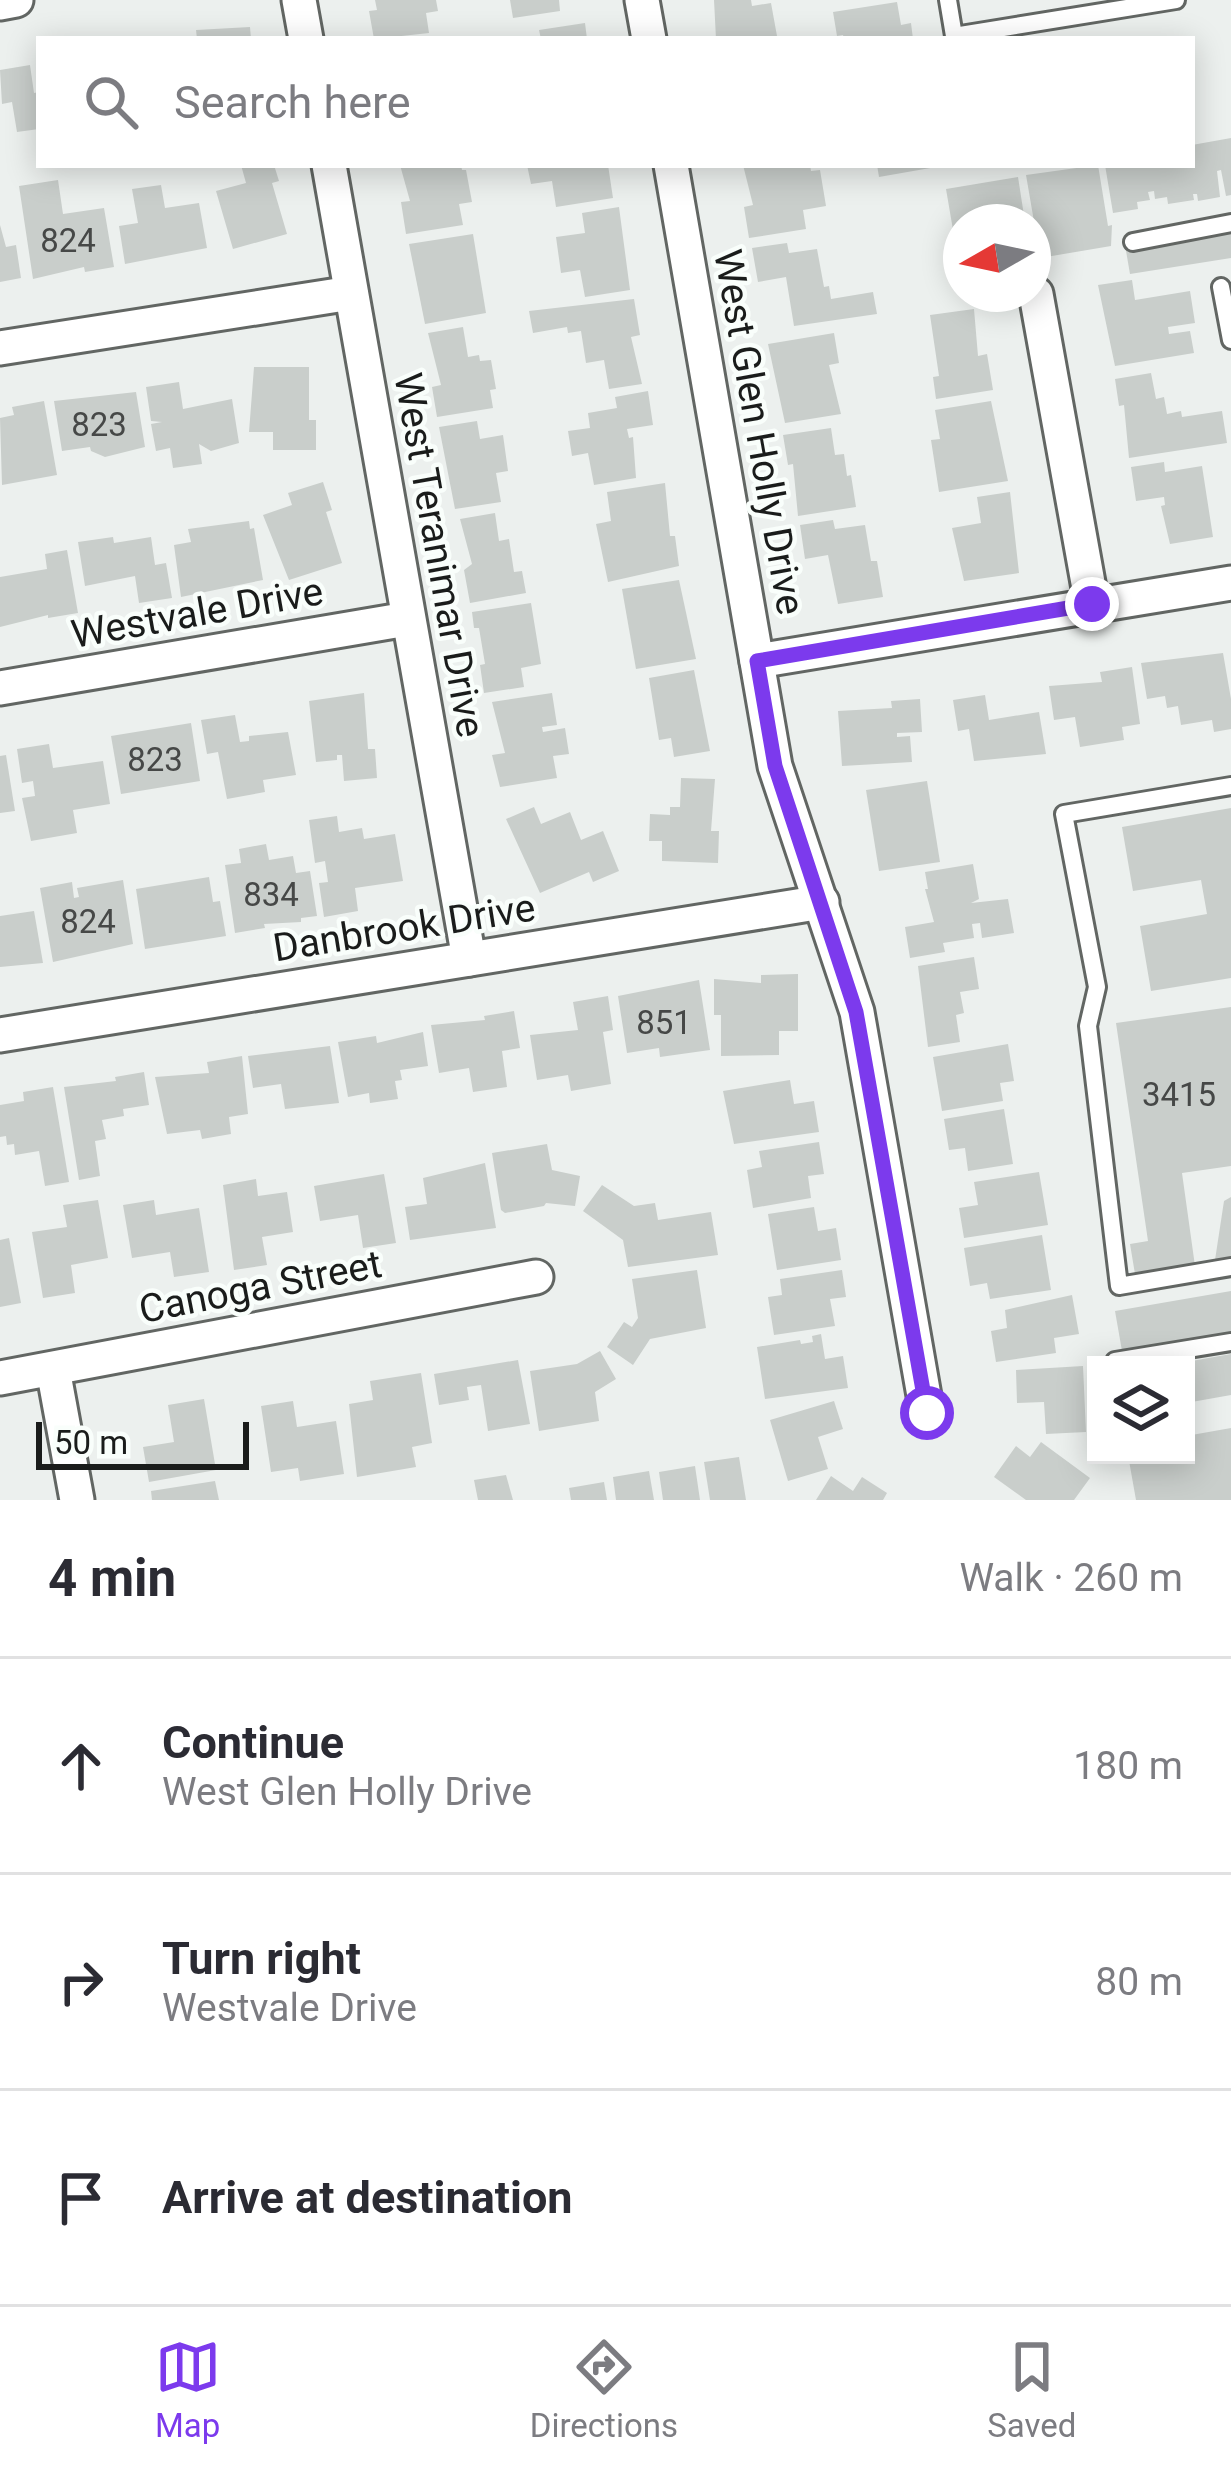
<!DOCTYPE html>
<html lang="en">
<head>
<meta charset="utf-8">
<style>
  body { margin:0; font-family:Roboto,sans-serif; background:#f2f2f3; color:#2b2b33 }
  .controls { position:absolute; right:36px; bottom:36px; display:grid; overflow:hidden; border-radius:0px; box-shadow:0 6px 30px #0003 }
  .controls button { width:108px; height:108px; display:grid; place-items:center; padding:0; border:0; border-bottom:3px solid #e1e1e2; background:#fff; color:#2b2b33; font:60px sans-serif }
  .compass { position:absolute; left:943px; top:204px; width:108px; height:108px; border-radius:50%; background:#fff; box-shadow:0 6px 30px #0003; rotate:261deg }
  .scale { position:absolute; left:36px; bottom:30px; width:213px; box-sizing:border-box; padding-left:12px; border:6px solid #1a1c1b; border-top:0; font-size:33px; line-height:42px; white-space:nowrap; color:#1a1c1b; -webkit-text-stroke:9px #f9fefb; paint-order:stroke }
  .stop { position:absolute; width:36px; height:36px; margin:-27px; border:9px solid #7c3aed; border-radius:50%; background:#fff }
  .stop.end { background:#7c3aed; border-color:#fff; box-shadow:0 3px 12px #0008 }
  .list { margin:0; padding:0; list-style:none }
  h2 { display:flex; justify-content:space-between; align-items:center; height:156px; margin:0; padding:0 48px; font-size:51px }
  h2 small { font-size:39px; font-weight:400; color:#7c7c81 }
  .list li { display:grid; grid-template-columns:78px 1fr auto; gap:36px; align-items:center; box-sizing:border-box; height:216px; padding:0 48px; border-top:3px solid #e1e1e2 }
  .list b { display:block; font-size:45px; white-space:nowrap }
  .list p { margin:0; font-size:39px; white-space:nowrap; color:#7c7c81 }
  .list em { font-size:39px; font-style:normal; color:#7c7c81 }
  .icon { flex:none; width:66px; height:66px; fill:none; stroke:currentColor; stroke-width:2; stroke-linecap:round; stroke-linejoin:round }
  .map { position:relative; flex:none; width:1231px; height:1500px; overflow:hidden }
  .search { position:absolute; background:#fff; box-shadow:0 6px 30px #0003; left:36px; right:36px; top:36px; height:132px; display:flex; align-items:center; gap:30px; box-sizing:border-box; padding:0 42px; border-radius:0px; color:#7c7c81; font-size:45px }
  .sheet { height:804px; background:#fff }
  nav { display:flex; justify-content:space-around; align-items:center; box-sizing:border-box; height:168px; border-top:3px solid #e1e1e2; background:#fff; font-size:33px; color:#7c7c81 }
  nav a { display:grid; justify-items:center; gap:6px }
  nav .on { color:#7c3aed }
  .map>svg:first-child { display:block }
</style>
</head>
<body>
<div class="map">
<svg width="1231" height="1500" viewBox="0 0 1231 1500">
  <rect width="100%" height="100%" fill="#ecf0ee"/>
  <g fill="#c9cecb">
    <path d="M375 0H436L438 11 426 13 429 33 374 39 369 11 377 10Z"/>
    <path d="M510 0H559L560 11 513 18Z"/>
    <path d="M714 0H751L752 6 771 3 777 36 716 39Z"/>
    <path d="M897 2 901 25 911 23 913 39H844L843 35 837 36 833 12Z"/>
    <path d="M585 23 587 39H541L539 30Z"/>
    <path d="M250 27 251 39H197L196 30Z"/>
    <path d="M30 65 34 93 39 92V129L17 132 12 102 2 104 0 70Z"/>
    <path d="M1231 138V195L1226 196 1221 170 1217 171 1220 197 1198 201 1197 194H1193L1194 200 1168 204 1167 197 1155 199 1154 191 1148 192 1150 200 1137 202 1138 209 1113 213 1105 165H1192V145Z"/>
    <path d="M241 165H274L279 181 272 183 287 234 233 249 216 191 246 183Z"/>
    <path d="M400 165H461L462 170H466L472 202 459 204 463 225 406 234 401 202 410 201Z"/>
    <path d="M527 165H608L613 198 556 207 552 181 531 184Z"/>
    <path d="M743 165H810L811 171 820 170 826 206 803 210 806 229 749 238 744 207 753 205Z"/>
    <path d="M877 165H936V167L879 177Z"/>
    <path d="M1098 165 1108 226 1112 225 1111 246 1040 258 1038 247 1033 248 1037 239 1026 175Z"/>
    <path d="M1018 177 1025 222H961L959 265 946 189Z"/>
    <path d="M58 180 63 214 104 208 114 267 85 272 84 267 33 279 19 186Z"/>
    <path d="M161 185 165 208 199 203 207 248 125 264 119 226 138 223 132 189Z"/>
    <path d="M619 207 630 290 585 297 580 270 561 273 556 237 585 233 582 213Z"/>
    <path d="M0 225 6 247 16 245 21 278 0 282Z"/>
    <path d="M1231 227V258L1130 274 1125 245Z"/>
    <path d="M473 234 486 313 425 324 409 244Z"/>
    <path d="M787 243 789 253 817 249 824 287 829 286 831 299 873 292 877 314 794 326 786 277 758 282 752 248Z"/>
    <path d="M1132 280 1135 300 1190 291 1195 323 1168 327 1169 334 1190 331 1194 353 1115 366 1098 285Z"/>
    <path d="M634 299 640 335 631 337 642 384 609 389 604 360 586 363 581 331 568 333 567 327 533 333 529 311Z"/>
    <path d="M974 309 978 356 987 354 993 390 936 399 933 377 939 376 930 315Z"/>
    <path d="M463 327 468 357 479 355 480 361 491 360 496 389 490 390 493 408 437 417 432 387 441 385 428 333Z"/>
    <path d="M834 333 839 363 829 365 841 414 785 423 768 344Z"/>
    <path d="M254 367H309V420H316V450H273V432H249Z"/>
    <path d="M1151 373 1156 399 1164 397 1167 414 1181 411 1182 417 1222 411 1227 443 1129 458 1124 405 1119 406 1115 379Z"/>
    <path d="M179 382 183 409 232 399 239 443 211 451 199 444 202 464 173 468 170 448 156 451 151 424 162 422 151 421 146 387Z"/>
    <path d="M648 391 653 425 627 429 629 438 633 437 636 478 594 485 588 453 572 456 568 431 590 428 588 413 617 408 615 397Z"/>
    <path d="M136 392 145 447 105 457 91 451 90 447 62 451 54 401Z"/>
    <path d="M44 401 57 475 2 485 0 418 14 415 12 407Z"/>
    <path d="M991 401 1008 481 939 492 931 440 940 439 935 410Z"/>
    <path d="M477 421 480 439 503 435 508 471 496 473 501 502 455 509 439 427Z"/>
    <path d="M831 428 835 455 844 454 847 476 851 475 856 507 798 516 793 464 788 465 783 435Z"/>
    <path d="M1164 462 1165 472 1202 466 1213 537 1170 544 1161 506 1165 505 1164 497 1136 501 1131 467Z"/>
    <path d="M323 482 332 510 326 512 342 563 289 580 263 515 292 505 288 493Z"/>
    <path d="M665 483 670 536H675L679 566 608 582 596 524 611 521 607 492Z"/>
    <path d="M1010 492 1019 573 964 581 952 528 981 523 977 497Z"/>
    <path d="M495 513 499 541 509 539 514 572 522 571 526 593 470 603 464 570 472 564 460 519Z"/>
    <path d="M833 520 835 529 865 525 871 561H877L883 597 838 604 828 555 805 559 800 525Z"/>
    <path d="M249 521 250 529 254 528 263 580 181 597 174 545 191 542 188 529Z"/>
    <path d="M113 537 114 543 151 537 155 565 166 563 172 598 139 603 135 576 85 586 78 542Z"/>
    <path d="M67 550 78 613 48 618V615L0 627V577L47 569 45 554Z"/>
    <path d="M679 580 696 659 636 669 622 589Z"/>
    <path d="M531 603 541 664 521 668 524 687 484 693 480 665 485 664 479 628H474L472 612Z"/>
    <path d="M1223 653 1231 699V729L1214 732 1212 720 1181 725 1178 706 1167 708 1165 696 1147 699 1141 663Z"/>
    <path d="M1132 667 1140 724 1122 727 1124 740 1080 747 1075 717 1054 720 1049 686 1102 682 1100 672Z"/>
    <path d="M694 670 710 751 674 757 671 738 659 740 649 678Z"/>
    <path d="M364 693 368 749H375L377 778 344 781 342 755H337V760L316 762 309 701Z"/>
    <path d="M552 693 557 725 542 727 543 732 565 728 569 754 553 756 557 778 500 787 492 755 505 753 492 702Z"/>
    <path d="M985 695 989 720 1039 712 1046 754 974 761 969 729 958 731 953 700Z"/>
    <path d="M920 699 922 732 897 733V737L910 736 912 762 842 766 838 711 892 708 891 701Z"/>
    <path d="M235 715 240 742 249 741V736L288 732 296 775 263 780 265 792 227 799 218 752 207 754 201 720Z"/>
    <path d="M191 723 200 781 121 794 111 736Z"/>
    <path d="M49 744 53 768 103 761 110 804 73 810 77 833 31 841 22 798 35 796 33 781 22 783 17 749Z"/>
    <path d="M6 755 15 811 0 813V756Z"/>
    <path d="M681 778 715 779 711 831H719L718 863 662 861V841H649L650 814 670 815V807H680Z"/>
    <path d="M927 781 940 862 879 871 866 790Z"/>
    <path d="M534 807 541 824 570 812 581 840 603 831 619 871 593 882 589 872 540 893 506 819Z"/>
    <path d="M1231 808V978L1151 991 1140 926 1207 914 1201 880 1133 891 1122 827Z"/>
    <path d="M337 816 339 832 362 828 364 839 395 834 403 881 355 888 358 911 324 917 319 883 328 882 325 861 315 863 309 820Z"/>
    <path d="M266 844 269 860 293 856 296 873 310 871 317 916 301 918V922L264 924 265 928 235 933 225 865 241 863 239 849Z"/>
    <path d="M973 864 979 899 971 903 1008 899 1014 933 982 938 980 923 972 924 974 938 943 943 945 952 910 958 905 927 934 922 925 889H928L925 872Z"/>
    <path d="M209 877 213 902 220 901 226 936 145 949 136 889Z"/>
    <path d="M123 880 133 944 53 962 40 888 72 882 74 898 79 897 77 888Z"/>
    <path d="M34 911 43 963 0 967V916Z"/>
    <path d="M974 957 979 989 960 992 964 1013 956 1015 960 1042 928 1047 918 966Z"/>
    <path d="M798 974V1031H779V1055L721 1056V1015H714V979L761 983V975Z"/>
    <path d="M699 980 710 1050 660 1057 659 1048 627 1053 618 996Z"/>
    <path d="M608 996 613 1030 603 1032 611 1084 571 1091 568 1075 537 1080 530 1035 578 1030 573 1002Z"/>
    <path d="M1231 1007V1166L1182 1173 1195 1266 1135 1274 1130 1244 1148 1241 1116 1023Z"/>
    <path d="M514 1011 520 1048 502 1051 507 1087 473 1092 469 1068 439 1073 431 1025 485 1020 484 1016Z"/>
    <path d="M423 1032 428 1066 400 1070 402 1080 395 1081 398 1099 370 1103 369 1093 348 1097 338 1042 376 1036 377 1043Z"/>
    <path d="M1008 1044 1014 1081 1000 1083 1003 1101 942 1111 933 1057Z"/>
    <path d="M330 1046 339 1103 285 1109 281 1084 253 1088 248 1056Z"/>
    <path d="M242 1056 248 1114 229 1117 231 1134 202 1139 200 1130 167 1134 155 1077 209 1073 207 1062Z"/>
    <path d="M144 1072 149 1105 123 1109 124 1116 102 1120 106 1139 95 1141 100 1176 79 1180 64 1087 116 1081 115 1077Z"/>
    <path d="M790 1080 794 1104 814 1101 819 1132 734 1144 723 1091Z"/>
    <path d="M53 1087 69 1182 45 1186 39 1151 15 1155 14 1144 7 1145 6 1136 0 1137V1105L24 1101 23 1092Z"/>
    <path d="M1004 1109 1013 1164 968 1171 965 1148 949 1150 944 1119Z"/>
    <path d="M819 1142 824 1174 808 1176 811 1198 753 1208 747 1170 762 1167 759 1151Z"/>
    <path d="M547 1144 552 1170 580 1176 575 1206 546 1203 544 1206 505 1213 501 1210 492 1153Z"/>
    <path d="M485 1163 496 1228 410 1240 405 1207 427 1204 423 1178Z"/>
    <path d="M1039 1172 1048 1225 964 1238 959 1208 978 1205 974 1182Z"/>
    <path d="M384 1174 396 1243 363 1248 358 1215 320 1221 314 1186Z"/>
    <path d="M256 1179 258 1196 287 1192 293 1232 262 1237 267 1265 234 1270 223 1185Z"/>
    <path d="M602 1185 634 1206 655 1203 658 1220 711 1212 718 1255 628 1267 623 1240 583 1211Z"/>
    <path d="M1231 1197V1257L1215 1260 1224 1201Z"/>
    <path d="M98 1200 108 1258 71 1265 75 1293 43 1298 32 1232 67 1227 63 1205Z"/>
    <path d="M154 1200 156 1215 199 1208 209 1272 174 1277 170 1252 132 1258 123 1205Z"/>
    <path d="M814 1207 818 1231 836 1228 841 1260 777 1270 768 1214Z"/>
    <path d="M1042 1235 1051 1290 990 1299 987 1283 970 1286 964 1248Z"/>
    <path d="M9 1238 21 1303 0 1307V1240Z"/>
    <path d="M697 1270 706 1328 650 1339 633 1365 607 1347 624 1322 632 1327 638 1318 632 1279Z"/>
    <path d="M842 1270 846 1297 830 1299 835 1326 774 1335 768 1297 782 1295 780 1279Z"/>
    <path d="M1231 1291V1332L1122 1351 1115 1311Z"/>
    <path d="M1072 1295 1079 1334 1054 1338 1056 1353 996 1362 991 1331 1007 1328 1005 1310Z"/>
    <path d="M821 1334 825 1359 843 1356 848 1388 765 1399 757 1347 800 1340 801 1344 813 1342 812 1336Z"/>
    <path d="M600 1351 616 1379 595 1392 599 1421 539 1431 530 1371 577 1364Z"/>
    <path d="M1231 1354V1395L1186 1403V1362Z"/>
    <path d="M518 1360 530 1424 488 1431 481 1385 467 1387 469 1400 439 1405 434 1374Z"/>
    <path d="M1083 1366 1086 1432 1046 1434 1044 1402 1017 1403 1016 1370Z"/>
    <path d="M421 1373 432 1443 412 1447 416 1467 357 1477 349 1404 373 1400 370 1381Z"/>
    <path d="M204 1399 216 1470 149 1482 143 1447 174 1442 168 1405Z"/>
    <path d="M293 1401 297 1427 336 1421 344 1474 300 1481 298 1468 271 1472 261 1406Z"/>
    <path d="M834 1401 843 1429 818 1437 828 1469 788 1481 770 1420Z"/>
    <path d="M1231 1428V1500H1136L1128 1455H1186V1436Z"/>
    <path d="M1041 1442 1090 1478 1074 1500H1026L994 1477 1016 1446 1030 1457Z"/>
    <path d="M739 1457 746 1500H710L704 1462Z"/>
    <path d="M695 1466 700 1500H663L659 1472Z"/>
    <path d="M649 1471 654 1500H616L613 1477Z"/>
    <path d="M506 1475 513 1500H478L474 1480Z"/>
    <path d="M831 1476 853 1491 862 1477 887 1493 883 1500H816Z"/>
    <path d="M215 1481 219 1500H152L151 1491Z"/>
    <path d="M604 1482 607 1500H571L569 1488Z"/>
  </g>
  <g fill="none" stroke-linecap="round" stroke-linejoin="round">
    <defs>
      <g id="lane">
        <path d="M948 0 954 36 1176 0"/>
        <path d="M1133 242 1231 223"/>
        <path d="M1221 287 1231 340"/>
        <path d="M1231 786 1064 814 1097 987 1088 1026 1119 1286 1231 1267"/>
        <path d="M1115 1361 1231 1342"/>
      </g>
      <g id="street">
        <path d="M299 0 306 39"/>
        <path d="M642 0 649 39"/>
        <path d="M0 3 16 0"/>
        <path d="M329 165 469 959"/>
        <path d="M671 165 775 766 857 1012 927 1413"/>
        <path d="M1036 294 1092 605"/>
        <path d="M0 348 351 293"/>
        <path d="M757 661 1231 583"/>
        <path d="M0 688 407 619"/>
        <path d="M0 1035 822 902"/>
        <path d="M53 1369 77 1500"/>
        <path d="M0 1378 536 1277"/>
      </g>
    </defs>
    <use href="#lane" stroke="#626663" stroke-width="22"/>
    <use href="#street" stroke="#626663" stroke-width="39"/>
    <use href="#lane" stroke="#fff" stroke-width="16"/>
    <use href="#street" stroke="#fff" stroke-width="33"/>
  </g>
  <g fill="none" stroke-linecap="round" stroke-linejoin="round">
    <path stroke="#7c3aed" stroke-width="15" d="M927 1413 856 1012 775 766 757 661 1092 604"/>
  </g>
  <g text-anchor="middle" stroke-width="9" stroke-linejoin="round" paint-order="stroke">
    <g font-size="33" fill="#464847">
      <text x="68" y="252">824</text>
      <text x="99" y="436">823</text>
      <text x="155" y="771">823</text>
      <text x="271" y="906">834</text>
      <text x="88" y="933">824</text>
      <text x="664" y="1034">851</text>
      <text x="1179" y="1106">3415</text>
    </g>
    <g font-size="39" fill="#1a1c1b" stroke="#f9fefb">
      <text transform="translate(760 432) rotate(80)" y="14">West Glen Holly Drive</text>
      <text transform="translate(440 555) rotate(80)" y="14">West Teranimar Drive</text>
      <text transform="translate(197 612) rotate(-10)" y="14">Westvale Drive</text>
      <text transform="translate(404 927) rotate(-9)" y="14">Danbrook Drive</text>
      <text transform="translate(260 1286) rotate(-11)" y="14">Canoga Street</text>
    </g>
  </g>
</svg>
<div class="controls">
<button><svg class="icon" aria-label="layers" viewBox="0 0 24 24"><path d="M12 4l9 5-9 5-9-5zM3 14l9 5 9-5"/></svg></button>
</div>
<svg class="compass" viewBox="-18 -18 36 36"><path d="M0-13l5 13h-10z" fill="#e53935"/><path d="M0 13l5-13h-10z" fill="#7c7c81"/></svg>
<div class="scale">50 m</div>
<div class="stop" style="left:927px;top:1413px"></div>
<div class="stop end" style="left:1092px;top:604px"></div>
<div class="search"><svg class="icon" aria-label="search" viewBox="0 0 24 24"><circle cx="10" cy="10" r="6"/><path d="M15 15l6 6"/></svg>Search here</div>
</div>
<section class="sheet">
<h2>4 min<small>Walk · 260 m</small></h2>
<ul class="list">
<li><svg class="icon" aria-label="ahead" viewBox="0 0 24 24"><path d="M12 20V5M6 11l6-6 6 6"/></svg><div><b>Continue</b><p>West Glen Holly Drive</p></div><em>180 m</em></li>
<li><svg class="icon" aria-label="right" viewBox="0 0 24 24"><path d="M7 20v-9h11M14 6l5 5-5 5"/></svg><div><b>Turn right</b><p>Westvale Drive</p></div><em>80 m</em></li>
<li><svg class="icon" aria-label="arrive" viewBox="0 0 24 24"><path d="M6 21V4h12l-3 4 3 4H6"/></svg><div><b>Arrive at destination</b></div></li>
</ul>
</section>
<nav>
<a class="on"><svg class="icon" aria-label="map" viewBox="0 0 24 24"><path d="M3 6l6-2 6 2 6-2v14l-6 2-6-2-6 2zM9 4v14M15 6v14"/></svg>Map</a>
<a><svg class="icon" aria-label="directions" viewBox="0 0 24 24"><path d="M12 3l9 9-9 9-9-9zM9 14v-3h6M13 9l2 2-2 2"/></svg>Directions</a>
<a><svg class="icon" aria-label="saved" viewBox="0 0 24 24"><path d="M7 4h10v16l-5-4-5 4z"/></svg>Saved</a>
</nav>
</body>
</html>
